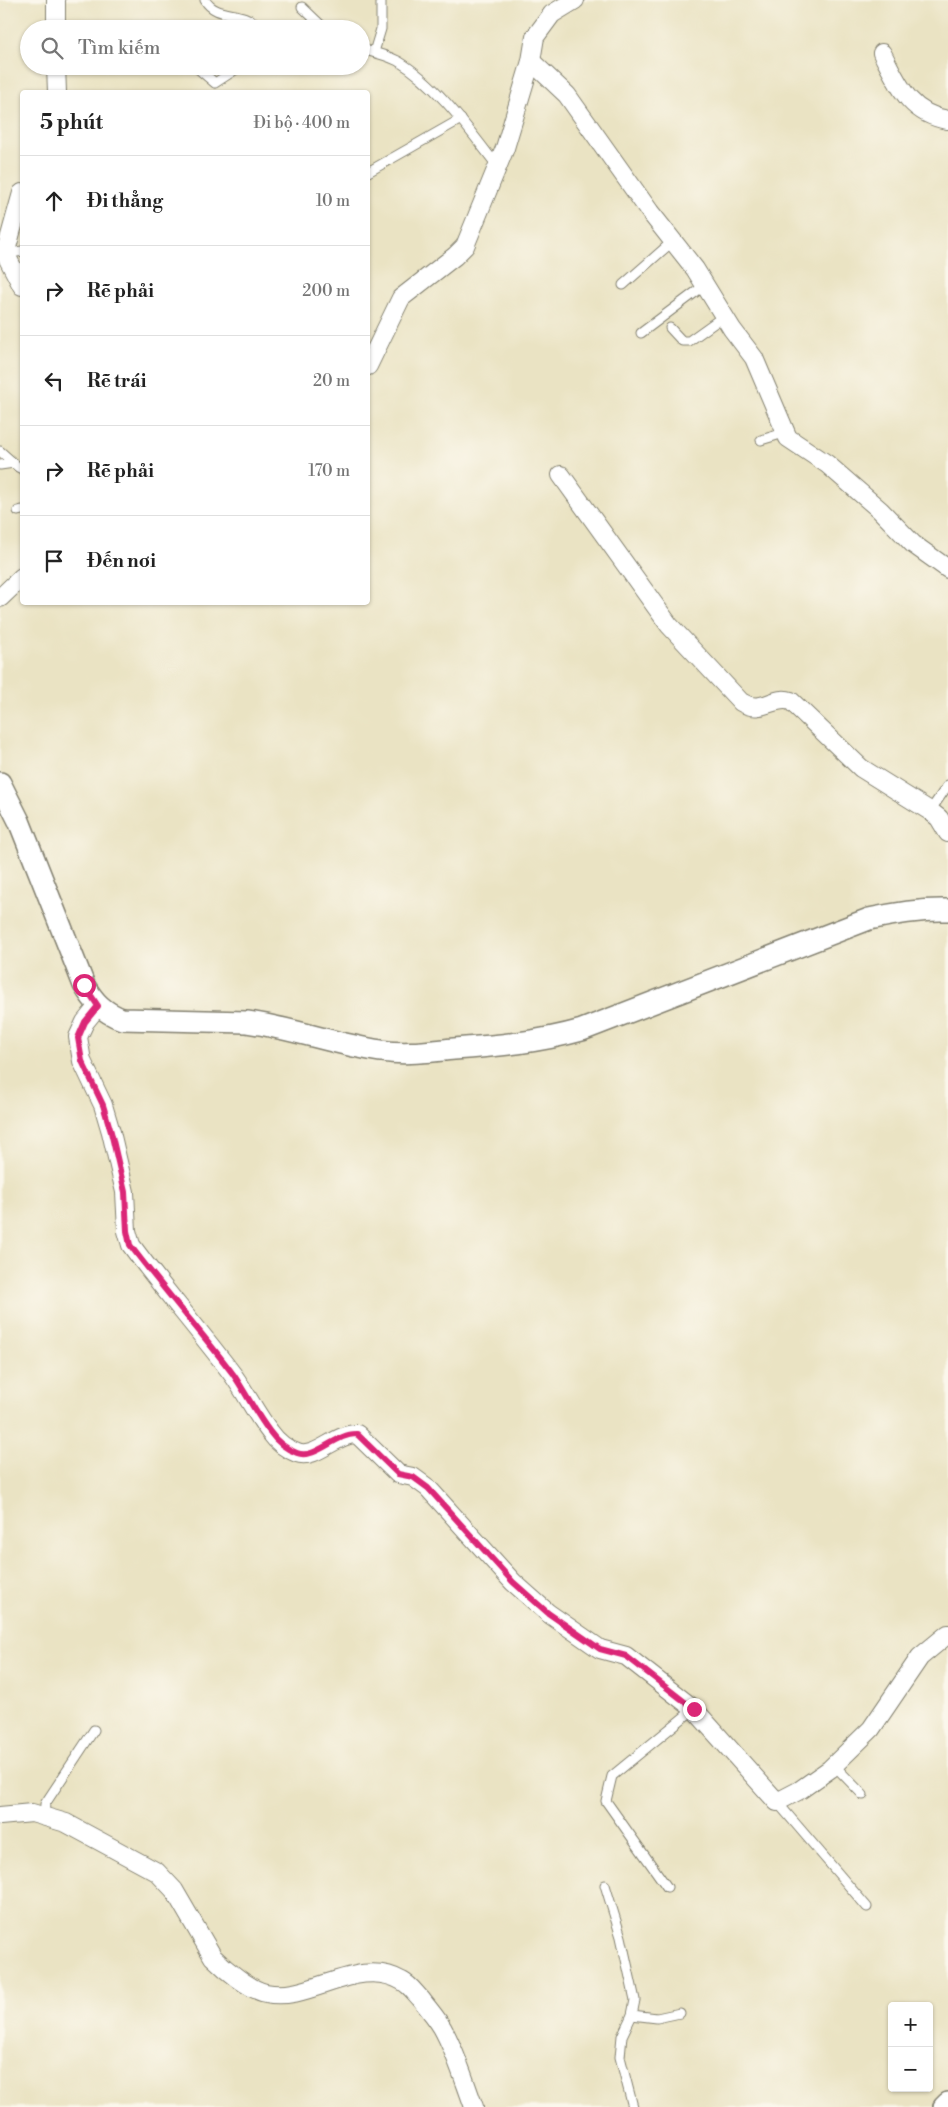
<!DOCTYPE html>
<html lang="vi">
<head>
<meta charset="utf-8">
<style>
  body { margin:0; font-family:"Libre Bodoni",serif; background:#f2f2f2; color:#222 }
  .controls { position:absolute; right:15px; bottom:15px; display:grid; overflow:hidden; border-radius:5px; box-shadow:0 1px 4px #0004 }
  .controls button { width:45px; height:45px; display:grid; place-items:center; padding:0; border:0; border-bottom:1px solid #e0e0e0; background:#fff; color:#222; font:25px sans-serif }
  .stop { position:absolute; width:15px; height:15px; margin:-11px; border:4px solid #db2777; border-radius:50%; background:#fff }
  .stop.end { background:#db2777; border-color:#fff; box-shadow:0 1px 5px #0008 }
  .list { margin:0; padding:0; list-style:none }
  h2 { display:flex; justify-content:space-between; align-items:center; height:65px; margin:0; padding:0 20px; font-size:21px }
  h2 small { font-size:16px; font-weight:400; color:#767676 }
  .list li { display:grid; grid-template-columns:32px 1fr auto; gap:15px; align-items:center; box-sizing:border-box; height:90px; padding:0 20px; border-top:1px solid #e0e0e0 }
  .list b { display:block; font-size:19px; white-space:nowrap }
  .list em { font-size:16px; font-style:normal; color:#767676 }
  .icon { flex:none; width:28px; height:28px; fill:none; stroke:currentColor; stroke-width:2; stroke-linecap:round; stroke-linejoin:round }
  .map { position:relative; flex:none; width:948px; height:2107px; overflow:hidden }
  .search { position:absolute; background:#fff; box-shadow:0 1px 4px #0004; left:20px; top:20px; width:350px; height:55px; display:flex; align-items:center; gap:12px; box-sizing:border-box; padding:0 18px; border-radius:28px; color:#767676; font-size:19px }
  .panel { position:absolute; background:#fff; box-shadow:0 1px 4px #0004; left:20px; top:90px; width:350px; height:515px; border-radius:5px }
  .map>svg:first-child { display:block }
</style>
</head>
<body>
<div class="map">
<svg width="948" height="2107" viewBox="0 0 948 2107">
  <rect width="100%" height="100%" fill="#fbf7ec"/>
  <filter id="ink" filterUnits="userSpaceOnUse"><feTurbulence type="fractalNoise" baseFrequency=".02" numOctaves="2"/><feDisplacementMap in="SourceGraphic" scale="10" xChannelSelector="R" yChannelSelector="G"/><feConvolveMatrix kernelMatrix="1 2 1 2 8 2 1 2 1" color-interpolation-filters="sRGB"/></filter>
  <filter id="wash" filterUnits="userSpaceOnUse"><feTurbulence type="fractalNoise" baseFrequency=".0096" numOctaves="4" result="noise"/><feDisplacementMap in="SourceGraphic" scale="20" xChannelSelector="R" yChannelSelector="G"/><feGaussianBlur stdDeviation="1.12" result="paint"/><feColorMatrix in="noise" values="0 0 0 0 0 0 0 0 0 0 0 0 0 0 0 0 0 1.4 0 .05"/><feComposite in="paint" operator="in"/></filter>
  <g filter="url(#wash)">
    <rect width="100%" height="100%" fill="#eae3c3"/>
  </g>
  <g filter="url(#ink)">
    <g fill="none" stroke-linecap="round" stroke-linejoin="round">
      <defs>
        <g id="service">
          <path d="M205 0C216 19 241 10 256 24L250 29"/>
          <path d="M302 7 325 29"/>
          <path d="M303 29 316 21"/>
          <path d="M361 49C373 52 387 55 398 61 437 84 470 131 498 167"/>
          <path d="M374 52 381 29V0"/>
          <path d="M195 66 215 83 241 66"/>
          <path d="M368 172 461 119"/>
          <path d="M7 254 22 251"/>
          <path d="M623 285 673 241"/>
          <path d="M670 328 682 341H689L724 316"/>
          <path d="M641 333 705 285"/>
          <path d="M761 440 784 433"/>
          <path d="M0 451 18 467 22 469"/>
          <path d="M0 465 14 463"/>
          <path d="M18 511 22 510"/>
          <path d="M930 811 948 785"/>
          <path d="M834 1765 863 1795"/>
          <path d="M777 1802 867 1907"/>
          <path d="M44 1816 45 1804 94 1730"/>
          <path d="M605 1885 621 1937 635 2000 632 2015 622 2036 620 2057 633 2107"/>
          <path d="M667 1887 606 1801 612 1776 694 1709"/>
          <path d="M632 2015 657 2018 680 2013"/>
        </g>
        <g id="minor">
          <path d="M56 0V29"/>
          <path d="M882 53C898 84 909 114 948 120"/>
          <path d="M531 61 567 95 650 212 695 269 732 329 754 358 788 438 827 464 880 510 913 544 948 569"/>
          <path d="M56 66 57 92"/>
          <path d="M22 193 7 247 8 259 22 286"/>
          <path d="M368 366 401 298 455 256 465 246 505 148 531 61 535 37 552 14 575 0"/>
          <path d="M561 475 669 625 741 702C762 715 773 695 791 701L861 768 930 811 939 818 948 833"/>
          <path d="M0 598 22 577"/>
          <path d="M98 1006 85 1022 78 1037 82 1061 103 1105 111 1132 125 1192 127 1231 131 1245C163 1289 200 1331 233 1375 246 1393 256 1414 270 1432 277 1442 286 1449 297 1453 316 1460 336 1433 357 1434L398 1474 413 1477 428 1488 513 1582 548 1613 600 1649 626 1656 694 1709 777 1802 800 1790 830 1769 871 1729 920 1657 948 1634"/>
          <path d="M0 1816 32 1813 66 1823 157 1872 174 1890 213 1957C225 1969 250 1990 266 1993 310 2003 358 1955 402 1981 410 1985 415 1993 421 1999 429 2010 439 2020 445 2033 457 2056 465 2083 474 2107"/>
        </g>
        <g id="tertiary">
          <path d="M0 783 19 821 84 985C94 1002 103 1012 122 1019L247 1022C293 1028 336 1045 381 1051 406 1055 430 1051 454 1049 498 1046 539 1042 582 1030L869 919C896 913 920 909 948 910"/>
          <path d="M944 2107 948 2103"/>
        </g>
      </defs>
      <use href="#service" stroke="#838070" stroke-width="11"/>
      <use href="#minor" stroke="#838070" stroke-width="20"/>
      <use href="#tertiary" stroke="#838070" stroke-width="24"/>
      <use href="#service" stroke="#fff" stroke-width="9"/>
      <use href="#minor" stroke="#fff" stroke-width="18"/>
      <use href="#tertiary" stroke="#fff" stroke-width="21"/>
    </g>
  </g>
  <g fill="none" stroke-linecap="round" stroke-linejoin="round" filter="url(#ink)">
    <path stroke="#db2777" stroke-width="6" d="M84 985 98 1006 85 1022 78 1038 82 1061 103 1105 111 1132 125 1192 127 1231 130 1245C163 1289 200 1330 233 1374 246 1393 256 1414 270 1432 277 1442 286 1449 297 1453 316 1460 336 1433 357 1434L398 1474 413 1477 428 1488 513 1582 548 1613 600 1649 626 1656 694 1709"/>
  </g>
</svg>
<div class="controls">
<button>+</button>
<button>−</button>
</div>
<div class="stop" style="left:84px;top:985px"></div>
<div class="stop end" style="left:694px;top:1709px"></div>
<div class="search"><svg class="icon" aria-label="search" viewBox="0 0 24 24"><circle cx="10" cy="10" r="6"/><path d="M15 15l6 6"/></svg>Tìm kiếm</div>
<section class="panel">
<h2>5 phút<small>Đi bộ · 400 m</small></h2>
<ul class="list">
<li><svg class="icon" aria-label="ahead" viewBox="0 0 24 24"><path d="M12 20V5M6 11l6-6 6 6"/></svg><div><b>Đi thẳng</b></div><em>10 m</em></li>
<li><svg class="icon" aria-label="right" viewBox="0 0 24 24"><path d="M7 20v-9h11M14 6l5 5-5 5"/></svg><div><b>Rẽ phải</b></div><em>200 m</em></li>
<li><svg class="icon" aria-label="left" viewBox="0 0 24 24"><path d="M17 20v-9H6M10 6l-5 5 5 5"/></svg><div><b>Rẽ trái</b></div><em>20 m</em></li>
<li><svg class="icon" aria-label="right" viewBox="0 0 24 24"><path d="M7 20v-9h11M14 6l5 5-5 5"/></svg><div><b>Rẽ phải</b></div><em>170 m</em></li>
<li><svg class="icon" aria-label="arrive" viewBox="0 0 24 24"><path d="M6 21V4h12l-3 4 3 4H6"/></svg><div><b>Đến nơi</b></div></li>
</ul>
</section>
</div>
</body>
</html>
